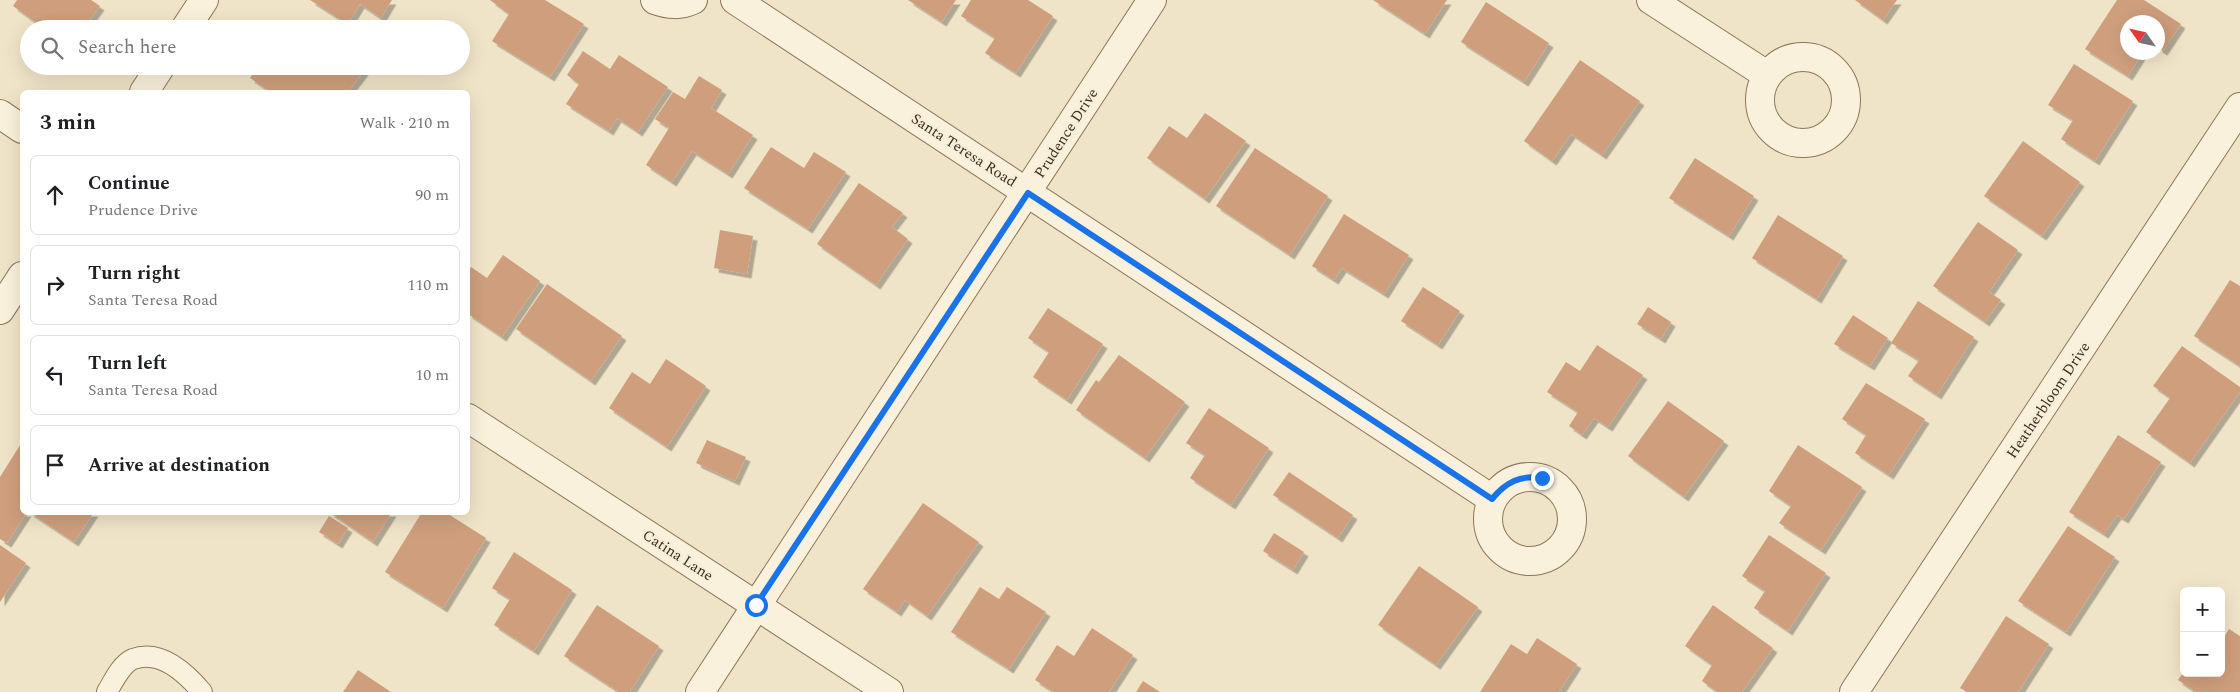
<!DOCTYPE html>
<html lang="en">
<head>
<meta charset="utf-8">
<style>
  body { margin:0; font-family:Spectral,serif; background:#f2f2f2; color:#202124 }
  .controls { position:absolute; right:15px; bottom:15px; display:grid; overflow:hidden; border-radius:8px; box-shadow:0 5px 20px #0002 }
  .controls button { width:45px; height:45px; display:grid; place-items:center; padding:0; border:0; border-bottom:1px solid #e0e0e0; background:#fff; color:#202124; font:25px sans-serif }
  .compass { position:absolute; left:2120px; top:15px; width:45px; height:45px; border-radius:50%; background:#fff; box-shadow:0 5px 20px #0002; rotate:304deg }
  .stop { position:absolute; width:15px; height:15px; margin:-11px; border:4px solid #1a73e8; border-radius:50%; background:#fff }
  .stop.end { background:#1a73e8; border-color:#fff; box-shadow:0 1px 5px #0008 }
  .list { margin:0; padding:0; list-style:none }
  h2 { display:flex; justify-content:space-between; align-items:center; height:65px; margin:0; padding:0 20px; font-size:21px }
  h2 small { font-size:16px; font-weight:400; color:#757577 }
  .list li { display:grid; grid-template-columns:32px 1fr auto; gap:15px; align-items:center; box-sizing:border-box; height:80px; margin:0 10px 10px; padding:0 10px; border:1px solid #e0e0e0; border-radius:8px }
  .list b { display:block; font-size:19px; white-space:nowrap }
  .list p { margin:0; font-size:16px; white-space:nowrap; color:#757577 }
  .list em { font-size:16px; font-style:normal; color:#757577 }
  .icon { flex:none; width:28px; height:28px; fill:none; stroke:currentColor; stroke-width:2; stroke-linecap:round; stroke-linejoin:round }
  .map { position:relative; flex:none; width:2240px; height:692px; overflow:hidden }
  .search { position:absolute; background:#fff; box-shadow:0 5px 20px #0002; left:20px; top:20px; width:450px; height:55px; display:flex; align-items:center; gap:12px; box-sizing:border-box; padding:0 18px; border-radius:28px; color:#757577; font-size:19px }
  .panel { position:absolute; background:#fff; box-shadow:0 5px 20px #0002; left:20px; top:90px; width:450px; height:425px; border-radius:8px }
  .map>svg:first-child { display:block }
</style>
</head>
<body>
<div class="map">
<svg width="2240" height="692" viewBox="0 0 2240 692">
  <defs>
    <filter id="shadow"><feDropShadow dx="4.5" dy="4.5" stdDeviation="0" flood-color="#0004"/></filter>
  </defs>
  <rect width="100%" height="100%" fill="#f0e4c8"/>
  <g fill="#cf9f7d" filter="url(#shadow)">
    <path d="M17 0H91L100 6 83 29H35L38 24 13 6Z"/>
    <path d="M310 0H392L381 18 360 4 348 24Z"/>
    <path d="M490 0H545L584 24 550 77 492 41 509 14Z"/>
    <path d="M908 0H956L942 22Z"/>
    <path d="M971 0H1028L1053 16 1016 73 985 53 995 38 961 16Z"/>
    <path d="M1373 0H1447L1425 34Z"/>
    <path d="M1855 0H1897L1883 20Z"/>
    <path d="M2117 0H2144L2181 24 2163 51 2158 48V22H2128V52H2143L2128 76 2085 49Z"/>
    <path d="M1486 2 1549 43 1524 82 1461 42Z"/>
    <path d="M583 51 610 69 619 55 668 87 638 132 617 118 609 131 566 104 579 84 567 75Z"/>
    <path d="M1580 60 1640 101 1602 155 1571 134 1552 161 1524 141Z"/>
    <path d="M2074 64 2133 101 2095 161 2061 139 2073 120 2048 105Z"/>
    <path d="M258 66H276L278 68 280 66H357L364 71 348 92H271L250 78Z"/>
    <path d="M699 76 722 90 711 108 753 135 728 174 692 151 672 182 646 165 669 128 655 119 673 92 685 99Z"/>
    <path d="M1205 113 1246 141 1205 199 1147 158 1169 126 1187 138Z"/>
    <path d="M2023 141 2080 182 2042 236 1984 196Z"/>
    <path d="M771 147 804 168 814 152 846 172 808 229 744 188Z"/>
    <path d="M1255 148 1328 196 1290 255 1216 206Z"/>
    <path d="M1695 158 1754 196 1729 236 1669 198Z"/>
    <path d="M859 183 903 213 892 227 908 239 876 285 817 244Z"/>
    <path d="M1344 214 1409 255 1384 294 1342 268 1334 280 1312 266Z"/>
    <path d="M1778 215 1843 256 1817 299 1752 258Z"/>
    <path d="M1978 222 2018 250 1989 292 2001 300 1985 322 1933 286Z"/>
    <path d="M720 230 753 236 747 274 714 268Z"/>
    <path d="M503 255 540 281 502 337 468 314V272L471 267 487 278Z"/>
    <path d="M2230 280 2240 286V366L2194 336Z"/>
    <path d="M547 284 622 336 591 381 516 329Z"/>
    <path d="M1423 287 1460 311 1438 345 1401 321Z"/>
    <path d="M1918 301 1974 337 1937 395 1908 376 1919 360 1891 343Z"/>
    <path d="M1648 307 1671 322 1661 339 1637 324Z"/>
    <path d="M1048 308 1103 344 1067 400 1033 377 1049 352 1028 338Z"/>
    <path d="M1853 315 1888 338 1870 366 1834 344Z"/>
    <path d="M1597 345 1643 375 1608 427 1594 418 1582 435 1569 426 1578 412 1547 392 1566 362 1580 371Z"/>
    <path d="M2182 346 2240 387V392L2190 463 2146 432 2170 398 2153 386Z"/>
    <path d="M1119 355 1185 402 1145 458 1076 410 1096 380 1099 382Z"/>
    <path d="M666 359 706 386 667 447 609 408 632 372 650 384Z"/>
    <path d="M1866 383 1925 419 1889 475 1855 453 1866 435 1842 419Z"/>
    <path d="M1668 401 1724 441 1684 497 1628 456Z"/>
    <path d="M1209 408 1269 448 1231 505 1190 478 1205 455 1186 443Z"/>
    <path d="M2118 435 2161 462 2124 519 2117 515 2104 534 2069 512Z"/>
    <path d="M707 440 746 457 735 481 696 463Z"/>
    <path d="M22 442V512H27L7 543 0 539V477Z"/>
    <path d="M1798 445 1862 487 1821 550 1779 523 1791 506 1769 491Z"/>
    <path d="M1289 472 1353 515 1338 538 1273 495Z"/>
    <path d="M923 503 979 542 927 616 905 600 897 612 863 589Z"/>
    <path d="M29 512H94L74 542Z"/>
    <path d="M329 512H392L373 542Z"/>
    <path d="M422 512H445L486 538 443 608 385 572Z"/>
    <path d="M329 516 348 528 338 544 319 532Z"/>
    <path d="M2068 526 2115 557 2066 632 2018 601Z"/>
    <path d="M1274 533 1304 552 1293 570 1263 551Z"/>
    <path d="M1769 535 1826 573 1788 631 1754 608 1765 591 1742 576Z"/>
    <path d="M0 545 26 563 0 602Z"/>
    <path d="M514 552 572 590 534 651 494 625 510 599 492 588Z"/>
    <path d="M1419 566 1478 607 1436 665 1378 625Z"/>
    <path d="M980 587 999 599 1007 587 1046 612 1009 669 951 632Z"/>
    <path d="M597 605 659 646 630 692H619L564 656Z"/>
    <path d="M1713 605 1773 648 1742 692H1717L1702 681 1712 665 1685 646Z"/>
    <path d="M2006 616 2049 644 2018 692H1967L1960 688Z"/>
    <path d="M1092 628 1133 655 1109 692H1054L1035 680 1057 645 1074 656Z"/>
    <path d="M2229 629 2240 636V692H2196L2178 680 2183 673H2221V642Z"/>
    <path d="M1537 638 1577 664 1559 692H1480L1511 644 1527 654Z"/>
    <path d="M358 670 391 692H343Z"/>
    <path d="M1143 681 1160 692H1136Z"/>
  </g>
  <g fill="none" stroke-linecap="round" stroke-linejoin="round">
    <defs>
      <path id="service" d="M107 692C113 682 121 664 133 659 160 649 186 673 202 692"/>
      <g id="minor">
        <path d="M655 0C669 5 680 6 693 0"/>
        <path d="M735 0 1492 499"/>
        <path d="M1651 0 1767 75"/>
        <path d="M185 29 204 0"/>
        <circle cx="1803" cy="100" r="43"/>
        <path d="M144 92 161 66"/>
        <path d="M0 114 22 129"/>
        <path d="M0 310 22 276"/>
        <path d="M468 418 889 692"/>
        <circle cx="1530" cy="519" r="42"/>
        <path d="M700 692 1152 0"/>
        <path d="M1854 692 2240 107"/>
      </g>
    </defs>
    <use href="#service" stroke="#8d765c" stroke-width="22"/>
    <use href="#minor" stroke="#8d765c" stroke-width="30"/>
    <use href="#service" stroke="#faf1dc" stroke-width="20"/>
    <use href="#minor" stroke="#faf1dc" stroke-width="28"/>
  </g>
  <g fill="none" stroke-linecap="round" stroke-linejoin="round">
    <path stroke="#1a73e8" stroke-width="6" d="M756 605 1028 193 1492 499C1506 482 1520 475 1542 478"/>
  </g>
  <g text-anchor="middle" stroke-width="5" stroke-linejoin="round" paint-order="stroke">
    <g font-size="15" fill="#3d2e20" stroke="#f7eed8">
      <text transform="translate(1066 133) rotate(-57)" y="5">Prudence Drive</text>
      <text transform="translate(964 150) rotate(33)" y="5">Santa Teresa Road</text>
      <text transform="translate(2048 400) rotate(-56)" y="5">Heatherbloom Drive</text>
      <text transform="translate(678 555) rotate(33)" y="5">Catina Lane</text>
    </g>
  </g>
</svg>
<div class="controls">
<button>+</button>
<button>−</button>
</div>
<svg class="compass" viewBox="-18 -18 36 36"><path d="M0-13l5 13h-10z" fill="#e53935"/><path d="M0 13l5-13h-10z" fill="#757577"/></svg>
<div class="stop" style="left:756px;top:605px"></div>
<div class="stop end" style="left:1542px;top:478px"></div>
<div class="search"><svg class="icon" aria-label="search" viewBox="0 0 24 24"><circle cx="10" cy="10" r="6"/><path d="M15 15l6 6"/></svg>Search here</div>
<section class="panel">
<h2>3 min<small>Walk · 210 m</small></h2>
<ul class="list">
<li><svg class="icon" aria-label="ahead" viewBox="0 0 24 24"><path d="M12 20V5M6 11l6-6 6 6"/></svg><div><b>Continue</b><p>Prudence Drive</p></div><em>90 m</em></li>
<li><svg class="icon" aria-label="right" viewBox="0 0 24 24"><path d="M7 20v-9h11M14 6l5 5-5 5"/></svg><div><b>Turn right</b><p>Santa Teresa Road</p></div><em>110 m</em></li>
<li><svg class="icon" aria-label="left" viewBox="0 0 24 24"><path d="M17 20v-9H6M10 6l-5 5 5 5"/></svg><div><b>Turn left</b><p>Santa Teresa Road</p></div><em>10 m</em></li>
<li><svg class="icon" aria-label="arrive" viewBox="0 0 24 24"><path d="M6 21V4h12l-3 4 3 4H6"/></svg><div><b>Arrive at destination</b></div></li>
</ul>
</section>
</div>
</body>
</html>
